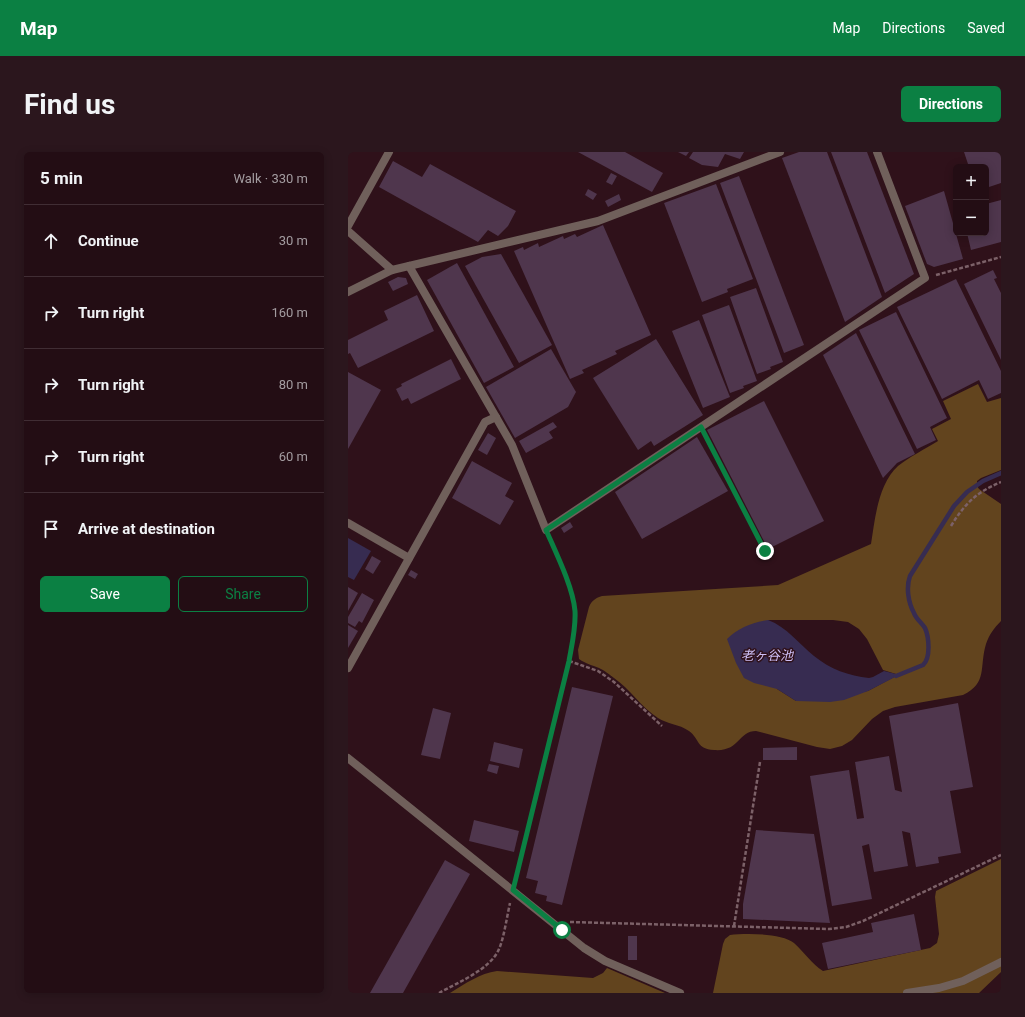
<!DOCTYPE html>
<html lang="en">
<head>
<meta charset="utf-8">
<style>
  body { margin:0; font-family:Roboto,"Noto Sans JP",sans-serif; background:#2b161d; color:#f1f3f6 }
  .controls { position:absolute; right:12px; top:12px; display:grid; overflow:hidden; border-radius:6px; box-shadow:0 2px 10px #0003 }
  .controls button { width:36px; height:36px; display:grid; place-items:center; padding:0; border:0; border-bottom:1px solid #402d34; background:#230d14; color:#f1f3f6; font:20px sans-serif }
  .stop { position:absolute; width:12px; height:12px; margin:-9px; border:3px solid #0b8043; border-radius:50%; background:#fff }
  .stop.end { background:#0b8043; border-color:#fff; box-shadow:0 1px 4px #0008 }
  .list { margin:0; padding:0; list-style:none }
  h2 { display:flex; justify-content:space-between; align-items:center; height:52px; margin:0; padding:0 16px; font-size:17px }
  h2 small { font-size:13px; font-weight:400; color:#a39ca0 }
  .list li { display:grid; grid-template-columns:26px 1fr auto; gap:12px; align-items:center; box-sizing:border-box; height:72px; padding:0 16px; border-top:1px solid #402d34 }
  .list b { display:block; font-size:15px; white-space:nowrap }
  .list em { font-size:13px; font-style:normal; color:#a39ca0 }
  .actions { display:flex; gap:8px; padding:12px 16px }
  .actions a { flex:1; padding:9px 0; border:1px solid #0b8043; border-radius:6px; text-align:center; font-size:14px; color:#0b8043 }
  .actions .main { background:#0b8043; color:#fff }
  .icon { flex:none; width:22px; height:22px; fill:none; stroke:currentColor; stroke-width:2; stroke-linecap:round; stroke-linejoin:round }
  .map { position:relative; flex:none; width:653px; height:841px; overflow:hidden; border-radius:6px }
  header { display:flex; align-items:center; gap:24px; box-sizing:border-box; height:56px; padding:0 20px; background:#0b8043; color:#fff }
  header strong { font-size:19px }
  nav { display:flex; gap:22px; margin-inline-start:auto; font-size:14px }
  .intro { display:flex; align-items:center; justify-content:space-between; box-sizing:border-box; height:96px; padding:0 24px }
  h1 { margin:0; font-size:28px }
  .button { padding:10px 18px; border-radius:6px; background:#0b8043; color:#fff; font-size:14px; font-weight:700 }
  main { display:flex; gap:24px; padding:0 24px }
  aside { flex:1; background:#230d14; border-radius:6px; box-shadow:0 2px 10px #0003 }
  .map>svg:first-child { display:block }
</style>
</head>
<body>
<header>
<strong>Map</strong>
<nav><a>Map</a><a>Directions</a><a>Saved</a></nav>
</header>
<div class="intro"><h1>Find us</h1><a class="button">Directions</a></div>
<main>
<aside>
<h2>5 min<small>Walk · 330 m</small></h2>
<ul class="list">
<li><svg class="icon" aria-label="ahead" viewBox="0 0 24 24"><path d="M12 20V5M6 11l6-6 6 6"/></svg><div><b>Continue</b></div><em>30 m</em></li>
<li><svg class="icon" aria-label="right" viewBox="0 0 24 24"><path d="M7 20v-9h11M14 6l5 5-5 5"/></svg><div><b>Turn right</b></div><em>160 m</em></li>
<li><svg class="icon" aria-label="right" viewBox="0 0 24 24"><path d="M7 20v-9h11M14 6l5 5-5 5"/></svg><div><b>Turn right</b></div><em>80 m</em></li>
<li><svg class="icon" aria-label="right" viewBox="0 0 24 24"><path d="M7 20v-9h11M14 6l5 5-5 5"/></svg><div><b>Turn right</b></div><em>60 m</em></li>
<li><svg class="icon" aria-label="arrive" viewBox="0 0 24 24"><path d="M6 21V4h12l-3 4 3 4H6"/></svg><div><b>Arrive at destination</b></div></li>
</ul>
<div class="actions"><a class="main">Save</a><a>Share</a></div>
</aside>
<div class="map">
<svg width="653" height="841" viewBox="0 0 653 841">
  <rect width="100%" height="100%" fill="#2f111a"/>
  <g fill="#62441e" fill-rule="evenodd">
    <path d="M630 232 639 250 653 246V318L633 326 629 329V334L631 337 653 352V469C646 476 641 483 638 492 631 515 640 531 615 543L547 555 535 559 524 567 504 588 494 594 482 597 469 595 408 579C390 579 392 600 366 598 348 597 352 587 341 579 331 572 319 572 310 566 293 555 282 537 266 526 262 523 256 518 251 516 244 513 238 512 231 507L230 498 241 455C244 448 248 446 254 444L430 433 523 392C527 367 530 332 550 314 561 305 577 297 590 289L584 277 603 267 595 249ZM420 468H485L500 470 511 477 519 487 535 518 548 522V524L520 539 448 549 429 537Z"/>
    <path d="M653 707V820L631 841H365L375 792 377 787 382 783C397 781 434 781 446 791 456 800 464 812 475 819L582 796 589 791 591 782 587 745 588 739Z"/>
    <path d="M259 816 317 841H102C117 832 132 821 149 819L245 826 255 821Z"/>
  </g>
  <g fill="#372c51">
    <path d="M0 386 23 399 6 428 0 425Z"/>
    <path d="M420 468C439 475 451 492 466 504 482 517 501 524 521 526L525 525 536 519 548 522 549 524 520 539 496 548 482 550 448 549 429 537 406 531 396 526 388 511 379 487C390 476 405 470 420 468Z"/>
  </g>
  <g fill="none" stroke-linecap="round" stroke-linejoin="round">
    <path stroke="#372c51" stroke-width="4.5" d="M548 524 575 513C583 506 581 485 577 476 574 471 568 467 566 461 560 450 558 435 562 424L606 354 619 340 635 329 653 321"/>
  </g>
  <g fill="#4f364d">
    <path d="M230 0H277L315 21 304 40Z"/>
    <path d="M330 0H341L338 4Z"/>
    <path d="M345 0H396L392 7 377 2 370 15 354 13 341 6Z"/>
    <path d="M451 0H479L534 145 497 170 434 6Z"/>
    <path d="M483 0H519L566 122 537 141Z"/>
    <path d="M616 0H653V31L638 36V15H621Z"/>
    <path d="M45 9 74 25 82 12 168 59 160 74 150 84 140 78 130 90 31 35Z"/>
    <path d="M263 21 269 24 264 33 258 30Z"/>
    <path d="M391 24 456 193 436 201 372 31Z"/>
    <path d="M368 32 405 127 379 137 380 140 354 150 316 51Z"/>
    <path d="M240 37 249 42 245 48 237 43Z"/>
    <path d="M596 39 615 107 586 115 579 112 557 54Z"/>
    <path d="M271 42 273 48 260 55 257 49Z"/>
    <path d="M653 48V90L623 98 619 81H638V52Z"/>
    <path d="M255 73 303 183 267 199 269 202 234 218 236 221 222 227 166 99 175 95 176 98 190 91 191 95 215 84 216 87 227 82 229 85Z"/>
    <path d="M153 102 204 193 171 211 117 114 134 105Z"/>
    <path d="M109 111 166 215 136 231 79 128Z"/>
    <path d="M645 118 649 126 646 127 653 141V208L616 132Z"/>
    <path d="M50 125 58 126 60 132 45 139 40 130Z"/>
    <path d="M608 127 653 219V241L640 247 631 228 594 247 549 155Z"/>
    <path d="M408 136 435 210 422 215 423 217 409 222 382 145Z"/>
    <path d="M69 143 86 179 10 216 2 201 0 202V188L40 168 36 159Z"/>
    <path d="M381 153 409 229 395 234 396 236 382 241 354 163Z"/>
    <path d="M548 160 599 266 582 275 588 288 569 297 511 178Z"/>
    <path d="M351 168 382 245 355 256 324 179Z"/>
    <path d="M508 181 567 302 549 311 535 326 475 203Z"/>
    <path d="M308 187 355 263 306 294 303 289 290 298 245 226Z"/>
    <path d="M203 197 228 240 220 255 167 286 138 235Z"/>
    <path d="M103 207 113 227 63 252 60 246 54 249 48 237 54 234 53 232Z"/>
    <path d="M0 220 33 238 0 297Z"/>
    <path d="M416 249 476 369 420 397 359 278Z"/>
    <path d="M205 270 209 275 201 280 205 286 178 301 171 289Z"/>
    <path d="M140 281 148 286 139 303 130 298Z"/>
    <path d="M349 285 380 339 294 387 267 340Z"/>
    <path d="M124 309 164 331 157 344 166 349 152 373 104 346Z"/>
    <path d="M222 370 225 375 216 381 213 376Z"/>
    <path d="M24 404 33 409 25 422 17 417Z"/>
    <path d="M63 418 70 422 67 427 60 423Z"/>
    <path d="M0 435 10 441 0 459Z"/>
    <path d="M14 441 26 448 14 471 11 469 7 475 0 471V465Z"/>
    <path d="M0 473 10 479 0 496Z"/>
    <path d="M224 535 265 544 214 753 198 749 199 744 187 741 190 729 178 726Z"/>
    <path d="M610 551 625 635 602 639 613 701 590 705 591 711 568 715 562 681 554 679 560 714 526 720 521 692 514 694 524 747 484 754 462 624 501 618 509 667 516 666 507 610 541 604 547 638 554 640 541 564Z"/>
    <path d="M85 556 103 561 92 607 73 603Z"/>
    <path d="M146 590 175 597 171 616 142 609Z"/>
    <path d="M449 595V608H415V596Z"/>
    <path d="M141 612 151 614 149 622 139 619Z"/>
    <path d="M126 668 171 679 166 700 121 689Z"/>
    <path d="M408 678 466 682 482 771 395 767V752Z"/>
    <path d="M97 708 122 722 55 841H22Z"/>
    <path d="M566 762 573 798 480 817 474 791 525 780 523 771Z"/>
    <rect x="280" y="784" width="9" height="24"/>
  </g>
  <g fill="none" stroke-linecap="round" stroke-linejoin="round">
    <g stroke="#7c6168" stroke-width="2.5" stroke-dasharray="4 2" stroke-linecap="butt">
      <path d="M588 123 653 105"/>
      <path d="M358 286 417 399"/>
      <path d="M603 374C617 351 629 340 653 330"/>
      <path d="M221 509 250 519 266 530 314 574"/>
      <path d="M168 727 221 509C224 492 228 477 227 460 226 436 211 409 202 387"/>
      <path d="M222 770 481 777 498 775 515 769 653 703"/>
      <path d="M386 774 412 610"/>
      <path d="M91 841C109 831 143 817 151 797 156 786 159 764 162 751"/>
    </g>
    <g stroke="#70605b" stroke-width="8">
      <path d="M0 74 41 0"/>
      <path d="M0 79 44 118"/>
      <path d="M61 114 164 293 198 378 577 126 529 0"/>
      <path d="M0 140 44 118 250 69 432 0"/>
      <path d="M0 371 61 406"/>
      <path d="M0 516 137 270 148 265"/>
      <path d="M0 606 236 796 257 809 332 841"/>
      <path d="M559 841 591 836 615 829 653 810"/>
    </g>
  </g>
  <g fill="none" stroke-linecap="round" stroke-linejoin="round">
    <path stroke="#0b8043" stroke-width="5" d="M214 778 165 738 221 509C224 492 228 476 227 459 225 435 208 401 198 378L353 275 417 399"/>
  </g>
  <g text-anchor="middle" stroke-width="3" stroke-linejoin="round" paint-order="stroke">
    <g font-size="13" font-style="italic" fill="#cdbef5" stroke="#2f111a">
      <text x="419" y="508">老ヶ谷池</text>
    </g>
  </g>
</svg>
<div class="controls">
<button>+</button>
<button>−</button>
</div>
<div class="stop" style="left:214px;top:778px"></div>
<div class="stop end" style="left:417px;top:399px"></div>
</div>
</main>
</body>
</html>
